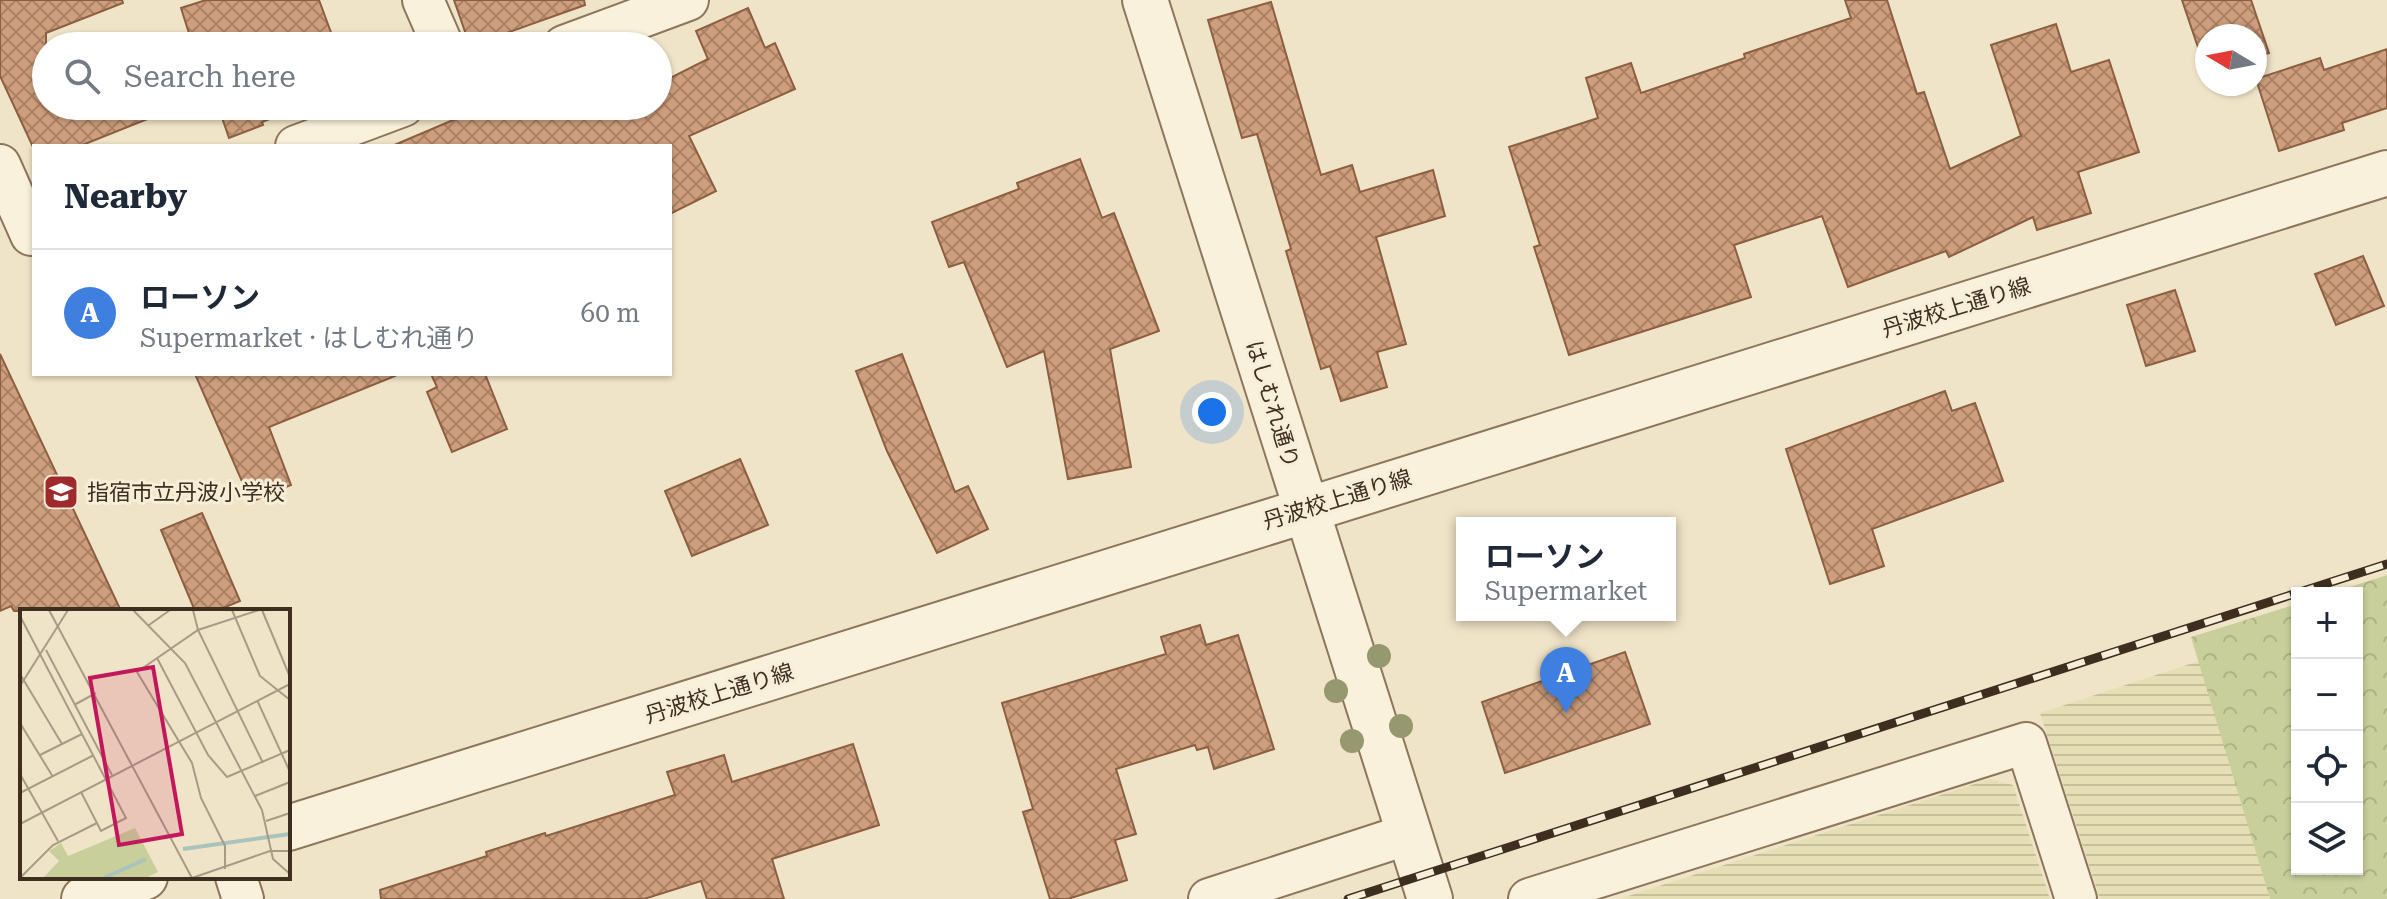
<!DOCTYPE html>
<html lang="en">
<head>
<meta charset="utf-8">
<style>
  body { margin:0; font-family:"Roboto Serif","Noto Sans JP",serif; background:#f2f2f3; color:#1f2937 }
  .controls { position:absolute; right:24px; bottom:24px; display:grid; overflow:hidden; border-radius:0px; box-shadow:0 2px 6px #0004 }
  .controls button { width:72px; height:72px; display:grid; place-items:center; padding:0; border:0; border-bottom:2px solid #e0e1e3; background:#fff; color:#1f2937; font:40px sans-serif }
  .compass { position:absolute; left:2195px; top:24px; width:72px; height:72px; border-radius:50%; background:#fff; box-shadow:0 2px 6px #0004; rotate:280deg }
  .you { position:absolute; left:1212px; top:412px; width:28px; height:28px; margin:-20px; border:6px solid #fff; border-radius:50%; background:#1a73e8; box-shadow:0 0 0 12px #1a73e833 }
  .badge { display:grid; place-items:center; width:52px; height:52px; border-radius:50%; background:#9e2a2b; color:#fff; font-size:26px; font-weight:700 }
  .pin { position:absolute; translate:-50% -66px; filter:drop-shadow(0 2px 4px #0008) }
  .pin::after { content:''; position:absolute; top:42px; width:28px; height:24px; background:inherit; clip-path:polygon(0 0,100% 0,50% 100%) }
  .popup { position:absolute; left:1456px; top:517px; width:220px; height:104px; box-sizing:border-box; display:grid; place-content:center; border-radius:0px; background:#fff; filter:drop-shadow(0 2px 6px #0005); font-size:26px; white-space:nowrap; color:#747a83 }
  .popup b { font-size:30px; color:#1f2937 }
  .popup::after { content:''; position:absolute; left:50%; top:100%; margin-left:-16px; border:16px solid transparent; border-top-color:#fff }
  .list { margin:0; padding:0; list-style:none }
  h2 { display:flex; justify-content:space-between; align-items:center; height:104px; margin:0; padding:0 32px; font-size:34px }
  h2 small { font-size:26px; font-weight:400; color:#747a83 }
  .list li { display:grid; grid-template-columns:52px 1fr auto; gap:24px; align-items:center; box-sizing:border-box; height:128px; padding:0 32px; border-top:2px solid #e0e1e3 }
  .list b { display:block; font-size:30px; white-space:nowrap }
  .list p { margin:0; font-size:26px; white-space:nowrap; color:#747a83 }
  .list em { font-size:26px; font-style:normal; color:#747a83 }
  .icon { flex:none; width:44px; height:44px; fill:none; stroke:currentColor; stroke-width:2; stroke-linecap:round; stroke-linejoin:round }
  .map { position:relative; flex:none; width:2387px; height:899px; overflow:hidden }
  .search { position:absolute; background:#fff; box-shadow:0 2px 6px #0004; left:32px; top:32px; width:640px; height:88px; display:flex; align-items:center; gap:20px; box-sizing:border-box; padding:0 28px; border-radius:44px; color:#747a83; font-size:30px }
  .panel { position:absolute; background:#fff; box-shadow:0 2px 6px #0004; left:32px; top:144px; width:640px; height:232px; border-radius:0px }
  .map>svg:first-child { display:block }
</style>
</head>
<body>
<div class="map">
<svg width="2387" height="899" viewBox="0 0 2387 899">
  <defs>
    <pattern id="farmland-rules" width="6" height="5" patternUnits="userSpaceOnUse" patternTransform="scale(2)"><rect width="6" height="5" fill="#e6deb5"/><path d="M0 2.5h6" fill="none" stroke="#c6bf9b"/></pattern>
    <pattern id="park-crowns" width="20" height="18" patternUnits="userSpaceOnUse" patternTransform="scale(2)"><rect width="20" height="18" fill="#c9cf9b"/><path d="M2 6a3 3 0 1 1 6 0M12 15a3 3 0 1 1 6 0" fill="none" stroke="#aeb285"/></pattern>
    <pattern id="building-cross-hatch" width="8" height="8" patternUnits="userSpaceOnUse" patternTransform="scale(2)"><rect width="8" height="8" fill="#cf9f7d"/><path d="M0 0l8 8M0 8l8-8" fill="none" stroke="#a98266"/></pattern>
  </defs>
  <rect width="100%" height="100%" fill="#f0e4c8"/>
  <g fill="url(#farmland-rules)">
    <path d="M2199 661 2270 899H2100L2040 713Z"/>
    <path d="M1990 779 2013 785 2050 899H1619Z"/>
  </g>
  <path fill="url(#park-crowns)" d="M2387 575V899H2270L2191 637 2297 604V869H2357V593H2331Z"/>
  <g fill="url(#building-cross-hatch)" stroke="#8d5f41" stroke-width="2">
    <path d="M0 0H122L123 3 46 33V106H175V108L80 146H34V149L0 76Z"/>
    <path d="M206 0H319L336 46H193L181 8Z"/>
    <path d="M454 0H584L585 5 470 46Z"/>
    <path d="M1845 0H1887L1917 94 1924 92 1950 169 2021 136 1991 45 2056 24 2071 72 2109 60 2139 152 2078 172 2091 213 2037 230 2033 217 1949 257 1946 251 1848 287 1822 216 1734 245 1751 297 1569 355 1534 247 1540 245 1509 147 1598 118 1586 78 1631 63 1641 93 1745 58 1744 54 1851 18Z"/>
    <path d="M2182 0H2251L2269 53 2255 57V36H2207V74Z"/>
    <path d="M1271 2 1321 175 1352 165 1360 192 1433 170 1445 216 1376 237 1406 344 1377 352 1387 387 1341 401 1330 366 1321 369 1286 251 1291 249 1257 134 1242 138 1208 20Z"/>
    <path d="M748 8 765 48 775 43 795 89 689 136 716 191 670 214V146H392L486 106H658V84L708 59 696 31Z"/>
    <path d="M2387 49V108L2342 123 2344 130 2279 151 2256 79 2320 58 2324 70Z"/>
    <path d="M218 106H276L280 115 262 122 263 125 229 138Z"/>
    <path d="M1080 159 1102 218 1114 213 1159 331 1110 349 1131 467 1068 479 1044 351 1007 367 964 262 949 267 932 222 1019 189 1017 183Z"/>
    <path d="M2363 256 2384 306 2336 325 2315 274Z"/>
    <path d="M2175 290 2195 351 2146 366 2127 305Z"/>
    <path d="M0 354 91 547 121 611H14L11 606 0 611Z"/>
    <path d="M902 354 955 492 968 486 988 529 937 553 887 451 856 371Z"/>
    <path d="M195 374H394L395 376 269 427 291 485 251 502Z"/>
    <path d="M431 374H485L507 429 452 452 427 392 437 387Z"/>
    <path d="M1945 391 1952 411 1975 403 2003 481 1872 529 1884 566 1830 584 1786 449Z"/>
    <path d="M740 459 768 525 692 556 665 491Z"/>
    <path d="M202 513 240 601 216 611H195L161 530Z"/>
    <path d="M1200 625 1206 645 1238 635 1274 749 1214 769 1208 747 1197 750 1195 745 1116 769 1136 834 1115 840 1127 880 1068 899H1050L1023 812 1033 809 1002 703 1166 654 1161 637Z"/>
    <path d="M1625 652 1650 724 1505 773 1482 702Z"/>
    <path d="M853 744 879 825 772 859 784 899H707L701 881 644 899H381L380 890 487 856 486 852 545 833 546 836 675 795 667 772 724 755 732 782Z"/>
  </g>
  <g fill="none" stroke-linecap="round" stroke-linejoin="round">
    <defs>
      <g id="minor">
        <path d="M423 0 443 46"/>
        <path d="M564 46 688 0"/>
        <path d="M296 146 403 106"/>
        <path d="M0 165 31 235 34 234"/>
        <path d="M236 877 243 899"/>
        <path d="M1209 899 1409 834"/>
        <path d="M1529 899 2026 743 2076 899"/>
      </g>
      <g id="tertiary">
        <path d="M1145 0 1430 899"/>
        <path d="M288 828 2387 173"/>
        <path d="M84 899 145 877"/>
      </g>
    </defs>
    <use href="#minor" stroke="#8d765c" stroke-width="44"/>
    <use href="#tertiary" stroke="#8d765c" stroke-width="48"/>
    <use href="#minor" stroke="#faf1dc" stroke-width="40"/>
    <use href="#tertiary" stroke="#faf1dc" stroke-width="44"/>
    <defs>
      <g id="rail">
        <path d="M2297 593 2387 564"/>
        <path d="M1348 899 2297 593"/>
      </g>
    </defs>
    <use href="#rail" stroke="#3d2e20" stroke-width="9"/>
    <use href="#rail" stroke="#f7eed8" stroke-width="6" stroke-dasharray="18" stroke-linecap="butt"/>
  </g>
  <g fill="#96986f">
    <circle cx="1379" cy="656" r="12"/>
    <circle cx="1336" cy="691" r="12"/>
    <circle cx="1401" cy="726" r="12"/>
    <circle cx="1352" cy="741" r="12"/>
  </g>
  <defs>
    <symbol id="school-square" viewBox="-11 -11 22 22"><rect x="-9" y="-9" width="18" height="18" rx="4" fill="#9e2a2b" stroke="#f7eed8"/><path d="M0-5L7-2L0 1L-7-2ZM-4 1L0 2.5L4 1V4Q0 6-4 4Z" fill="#fff"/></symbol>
  </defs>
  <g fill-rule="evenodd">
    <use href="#school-square" x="41" y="472" width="40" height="40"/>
  </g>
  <g text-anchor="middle" stroke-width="6" stroke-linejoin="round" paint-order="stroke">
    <g font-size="22" fill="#3d2e20" stroke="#f7eed8">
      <text transform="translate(1956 307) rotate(-17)" y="8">丹波校上通り線</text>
      <text transform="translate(1273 404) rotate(73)" y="8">はしむれ通り</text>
      <text transform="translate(1337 499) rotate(-17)" y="8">丹波校上通り線</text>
      <text transform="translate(719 693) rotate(-17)" y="8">丹波校上通り線</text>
    </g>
    <g font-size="22" fill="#3d2e20" stroke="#f7eed8" text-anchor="start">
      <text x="87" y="500">指宿市立丹波小学校</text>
    </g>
  </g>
  <g transform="translate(20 609)">
    <rect width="270" height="270" fill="#f0e4c8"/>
    <path d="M115 219 138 263 126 269H23L39 252 29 242 41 234 48 247Z" fill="#c9cf9b"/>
    <path fill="none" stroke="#a9c4bc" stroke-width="4" d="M163 240 270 225M84 269 126 250"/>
    <path fill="none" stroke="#a89b85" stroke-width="2" d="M29 1 172 269 250 242H270M113 1 165 54 242 201 253 250 270 265M173 1 178 21 243 154M212 1 240 67 270 91M242 1 270 68M0 7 106 209 81 222 61 183M129 16 150 1M26 41 92 166M137 49 188 146 207 168 270 141M0 65 42 135M0 77 48 1M237 91 270 163M54 96 76 84M0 114 33 168M20 146 62 125M0 165 38 232M0 184 74 146M235 187 270 173M246 212 270 204M0 215 270 75M205 260V237L181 189 172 154 117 63 178 21 239 1M0 269 33 236 77 214"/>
    <path fill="#c2185b" fill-opacity="0.15" stroke="#c2185b" stroke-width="4" d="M133 58 162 225 99 236 70 69Z"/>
    <rect width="270" height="270" fill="none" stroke="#3d2e20" stroke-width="4"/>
  </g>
</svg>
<div class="controls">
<button>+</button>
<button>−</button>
<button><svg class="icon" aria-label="locate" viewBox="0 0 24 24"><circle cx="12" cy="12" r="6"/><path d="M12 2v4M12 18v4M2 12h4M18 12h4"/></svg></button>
<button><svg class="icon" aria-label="layers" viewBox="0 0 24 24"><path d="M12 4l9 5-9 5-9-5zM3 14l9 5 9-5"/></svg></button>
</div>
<svg class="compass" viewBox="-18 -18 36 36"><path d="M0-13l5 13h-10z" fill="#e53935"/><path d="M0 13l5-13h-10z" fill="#747a83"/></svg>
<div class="you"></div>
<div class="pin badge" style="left:1566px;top:713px;background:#3f7fe0">A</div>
<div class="popup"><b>ローソン</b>Supermarket</div>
<div class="search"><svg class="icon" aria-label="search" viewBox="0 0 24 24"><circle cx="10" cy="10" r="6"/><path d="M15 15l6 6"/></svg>Search here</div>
<section class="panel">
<h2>Nearby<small></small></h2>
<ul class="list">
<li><span class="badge" style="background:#3f7fe0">A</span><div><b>ローソン</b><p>Supermarket · はしむれ通り</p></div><em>60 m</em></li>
</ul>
</section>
</div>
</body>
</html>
